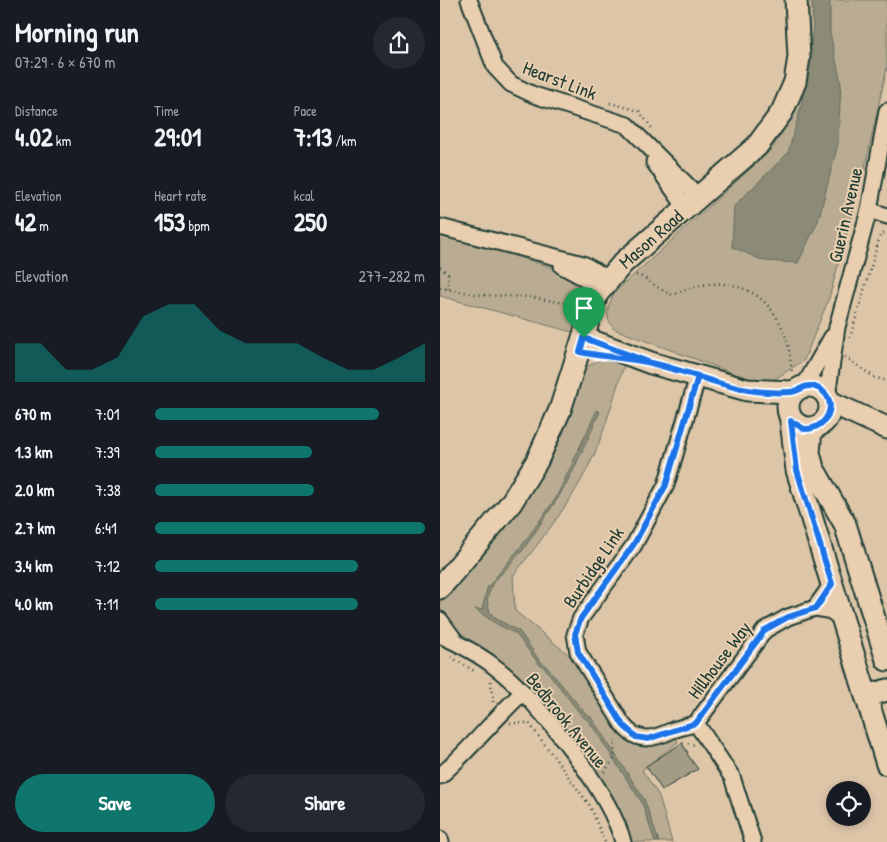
<!DOCTYPE html>
<meta charset="utf-8">
<style>
:root{--surface:#171b24;--page:#242831;--text:#f1f3f6;--muted:#9ea1a6;--accent:#0f766e}
body{margin:0;font-family:"Patrick Hand",sans-serif;background:var(--page);color:var(--text);height:100vh;display:flex;flex-direction:column;font-size:19px;white-space:nowrap}
*{box-sizing:border-box;margin:0}
p{font-size:16px;color:var(--muted)}
.icon{flex:none;width:28px;height:28px;fill:none;stroke:currentColor;stroke-width:2;stroke-linecap:round;stroke-linejoin:round}
.map{position:relative;flex:1;overflow:hidden}
.side{display:flex;flex-direction:column;background:var(--surface);width:440px}
.side>*{flex:none}
.controls{position:absolute;left:386px;top:781px;display:grid;gap:10px}
.controls a{display:grid;place-items:center;width:45px;height:45px;border-radius:50%;background:var(--surface);box-shadow:0 2px 8px #0003;font-size:25px}
.pin{position:absolute;display:grid;place-items:center;width:42px;height:42px;color:#fff;margin:-51px -21px;border-radius:50% 50% 50% 0;rotate:-45deg;box-shadow:0 0 5px #0007}
.pin .icon{rotate:45deg}
.round{display:grid;place-items:center;flex:none;width:52px;height:52px;border-radius:26px;background:var(--page)}
.headline{display:flex;align-items:center;justify-content:space-between;height:85px;padding:0 15px}
h1{font-size:28px;font-weight:700;line-height:38px}
.metrics{display:grid;grid-template-columns:repeat(3,1fr);gap:8px;height:85px;padding:5px 15px}
.metrics div{display:grid;align-content:center}
.metrics b{font-size:25px;font-weight:700}
.metrics small{font-size:14px;font-weight:400}
.metrics p{font-size:14px}
.chart{height:140px;padding:10px 15px}
.chart p{display:flex;justify-content:space-between}
.chart svg{width:100%;height:90px;margin-top:5px;fill:var(--accent);opacity:.7}
.cta{display:flex;gap:10px;margin-top:auto;padding:10px 15px}
.cta a{flex:1;height:58px;border-radius:30px;background:var(--accent);color:#fff;font-size:20px;font-weight:700;line-height:58px;text-align:center}
.cta a+a{background:var(--page);color:var(--text)}
ul{padding:0 15px;list-style:none;font-size:16px}
li{display:grid;grid-template-columns:80px 60px 1fr;align-items:center;height:38px}
li i{height:12px;border-radius:6px;background:var(--accent)}
main{display:flex;flex:1;min-height:0}
.map>svg:first-child{display:block}
.green{fill:#baac93;stroke:#6c7464}
.water{fill:#8c8b77;stroke:#606c5c}
.building{fill:#a39b84;stroke:#1f3d34}
.lines{fill:none;stroke-linecap:round;stroke-linejoin:round}
.street-casing{stroke:#1f3d34;stroke-width:19}
.secondary-casing{stroke:#1f3d34;stroke-width:25}
.path{stroke:#1f3d34;stroke-width:2.5;stroke-dasharray:1 4;stroke-linecap:butt}
.street{stroke:#e9ceb0;stroke-width:15}
.secondary{stroke:#e9ceb0;stroke-width:21}
.route-casing{stroke:#fff;stroke-width:10}
.route{stroke:#1a73e8;stroke-width:6}
.labels{text-anchor:middle;stroke-width:4;stroke-linejoin:round;paint-order:stroke}
.street-label{font-size:19px;fill:#1f3d34;stroke:#e9ceb0}
</style>
<main>
<section class="side">
<div class="headline"><div><h1>Morning run</h1><p>07:29 · 6 × 670 m</p></div><a class="round"><svg class="icon" aria-label="share" viewBox="0 0 24 24"><path d="M12 15V3M7 8l5-5 5 5M5 13v7h14v-7"/></svg></a></div>
<div class="metrics">
<div><p>Distance</p><b>4.02<small> km</small></b></div>
<div><p>Time</p><b>29:01</b></div>
<div><p>Pace</p><b>7:13<small> /km</small></b></div>
</div>
<div class="metrics">
<div><p>Elevation</p><b>42<small> m</small></b></div>
<div><p>Heart rate</p><b>153<small> bpm</small></b></div>
<div><p>kcal</p><b>250</b></div>
</div>
<div class="chart"><p><span>Elevation</span>277–282 m</p>
<svg viewBox="0 0 160 44" preserveAspectRatio="none"><path d="M0 44V25L10 25L20 38L30 38L40 32L50 12L60 6L70 6L80 19L90 25L100 25L110 25L120 32L130 38L140 38L150 32L160 25V44z"/></svg>
</div>
<ul>
<li><b>670 m</b>7:01<i style="width:83%"></i></li>
<li><b>1.3 km</b>7:39<i style="width:58%"></i></li>
<li><b>2.0 km</b>7:38<i style="width:59%"></i></li>
<li><b>2.7 km</b>6:41<i style="width:100%"></i></li>
<li><b>3.4 km</b>7:12<i style="width:75%"></i></li>
<li><b>4.0 km</b>7:11<i style="width:75%"></i></li>
</ul>
<div class="cta"><a>Save</a><a>Share</a></div>
</section>
<div class="map">
<svg width="447" height="842" viewBox="0 0 447 842">
<rect width="100%" height="100%" fill="#ddc5a8"/>
<filter id="ink" filterUnits="userSpaceOnUse"><feTurbulence type="fractalNoise" baseFrequency=".02" numOctaves="2"/><feDisplacementMap in="SourceGraphic" scale="10" xChannelSelector="R" yChannelSelector="G"/><feConvolveMatrix kernelMatrix="1 2 1 2 8 2 1 2 1" color-interpolation-filters="sRGB"/></filter>
<g filter="url(#ink)">
<g class="green">
<path d="M366 0H447V67L424 172 389 298 364 360 332 381 306 378 174 329C163 316 168 307 174 293L331 150 350 119Z"/>
<polygon points="0,234 125,271 138,280 146,294 136,333 0,296"/>
<path d="M160 360 185 363C174 394 167 425 154 455 134 500 103 537 73 576L75 611 135 660 201 745 220 744 235 736 238 742 202 770 219 796 232 842H191L174 798 93 692 78 675 10 625 0 611V598L146 367Z"/>
</g>
<g class="water">
<polygon points="372,0 390,0 390,33 401,83 398,144 378,221 358,263 324,261 292,247 294,206 348,153 361,107 373,29"/>
<polygon points="157,410 160,412 133,471 118,498 83,550 52,584 47,600 50,612 55,618 80,632 99,660 107,667 145,713 151,717 204,799 219,842 215,842 202,803 149,721 142,716 104,667 99,664 76,634 55,623 35,609 42,610 47,588 83,544 116,498"/>
</g>
<polygon class="building" points="242,743 248,753 247,754 258,769 222,790 206,766"/>
<g class="lines">
<g class="street-casing">
<g id="street">
<polyline points="29,0 55,67 71,84 94,95 187,125 259,197"/>
<polyline points="214,162 246,208"/>
<polyline points="429,210 447,216"/>
<polyline points="0,227 143,264 169,279"/>
<polyline points="122,266 146,279 157,294"/>
<polyline points="364,386 392,337"/>
<polyline points="387,397 397,327 429,210 447,111"/>
<polyline points="392,584 375,608 391,611 403,620"/>
<polyline points="0,620 16,642"/>
<path d="M0 635C20 644 42 656 59 670 98 701 171 794 183 842"/>
<path d="M256 723C249 726 241 727 233 730 214 739 198 744 183 725L138 652 135 634 141 618 194 545 226 485 258 376"/>
<path d="M0 776C30 750 53 720 82 693"/>
<polyline points="0,839 1,842"/>
<polyline points="313,842 292,777 256,723 325,630 348,617 375,608"/>
</g>
</g>
<g class="secondary-casing">
<g id="secondary">
<polyline points="144,338 211,363 307,390 353,392"/>
<circle cx="369" cy="407" r="21"/>
<polyline points="390,402 447,428"/>
<polyline points="351,421 357,470 447,764"/>
<polyline points="371,429 369,453 373,468 405,524 447,660"/>
<path id="s1" d="M0 588 71 503 97 461 120 410 157 294 183 263 317 146 342 112 355 82 359 57 356 0"/>
<polyline points="426,696 447,690"/>
</g>
</g>
<g class="path">
<polyline points="170,103 199,111 214,131"/>
<polyline points="0,267 8,274 8,289"/>
<path d="M196 275C210 279 219 291 233 295 276 273 323 282 343 330 349 343 350 357 352 372"/>
<polyline points="0,288 42,295 89,297 137,305"/>
<polyline points="410,338 440,236 447,232"/>
<polyline points="405,357 434,377 447,381"/>
<polyline points="11,657 36,672"/>
<polyline points="51,681 53,702"/>
<polyline points="70,723 89,723 150,806 165,842"/>
<polyline points="243,742 255,745"/>
<polyline points="164,772 174,759 175,740"/>
</g>
<use href="#street" class="street"/>
<use href="#secondary" class="secondary"/>
</g>
</g>
<g class="lines" filter="url(#ink)">
<g class="route-casing">
<path id="route" d="M144 338 211 363 258 376 226 485 194 544 141 618 135 634 138 652 183 725 196 737 208 739 256 723 325 630 348 617 376 608 392 584 357 470 351 421 364 429C390 430 401 396 375 387 365 383 359 392 350 392 337 393 321 392 308 390 276 385 244 370 212 363 188 358 164 357 140 352L144 338"/>
</g>
<use href="#route" class="route"/>
</g>
<g class="labels">
<g class="street-label">
<text transform="translate(120 80) rotate(21)" y="7">Hearst Link</text>
<text transform="translate(405 215) rotate(-77)" y="7">Guerin Avenue</text>
<text dy="7" stroke="none"><textPath href="#s1" startOffset="415">Mason Road</textPath></text>
<text transform="translate(153 567) rotate(-56)" y="7">Burbidge Link</text>
<text transform="translate(279 660) rotate(-53)" y="7">Hillhouse Way</text>
<text transform="translate(127 720) rotate(51)" y="7">Bedbrook Avenue</text>
</g>
</g>
</svg>
<div class="controls">
<a><svg class="icon" aria-label="locate" viewBox="0 0 24 24"><circle cx="12" cy="12" r="6"/><path d="M12 2v4M12 18v4M2 12h4M18 12h4"/></svg></a>
</div>
<div class="pin" style="left:144px;top:338px;background:#1e9e55"><svg class="icon" aria-label="arrive" viewBox="0 0 24 24"><path d="M6 21V4h12l-3 4 3 4H6"/></svg></div>
</div>
</main>
